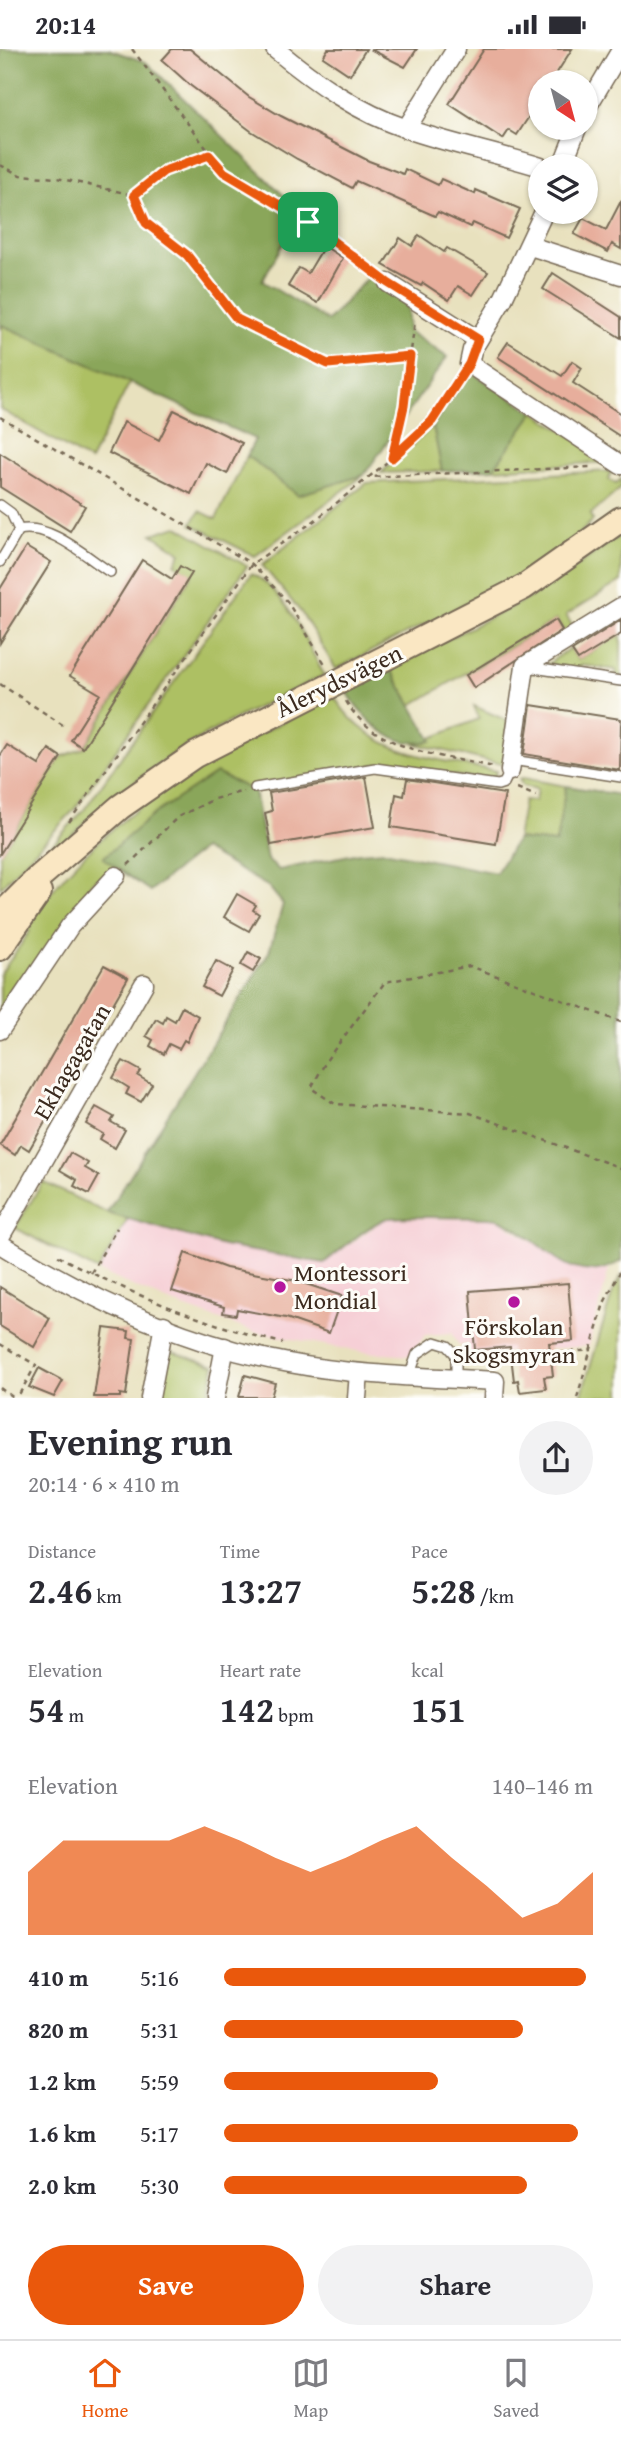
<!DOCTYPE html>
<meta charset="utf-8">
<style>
:root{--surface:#fff;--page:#f2f2f3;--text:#2b2b33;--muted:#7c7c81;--line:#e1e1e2;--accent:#ea580c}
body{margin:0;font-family:"Gentium Book Plus",serif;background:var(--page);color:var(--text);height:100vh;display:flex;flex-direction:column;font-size:26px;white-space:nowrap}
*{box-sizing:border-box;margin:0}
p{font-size:23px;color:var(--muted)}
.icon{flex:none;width:38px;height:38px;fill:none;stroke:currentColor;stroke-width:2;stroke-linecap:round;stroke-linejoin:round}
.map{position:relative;height:1349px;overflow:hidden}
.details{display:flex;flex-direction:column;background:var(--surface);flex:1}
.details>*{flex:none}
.needle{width:46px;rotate:144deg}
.tools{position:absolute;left:528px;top:21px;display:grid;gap:14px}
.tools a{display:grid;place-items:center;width:70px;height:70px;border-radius:50%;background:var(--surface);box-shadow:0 2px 5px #0004;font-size:35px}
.pin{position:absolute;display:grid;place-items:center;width:60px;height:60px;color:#fff;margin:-30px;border-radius:14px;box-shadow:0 4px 10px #0006}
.round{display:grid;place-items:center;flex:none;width:74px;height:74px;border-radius:37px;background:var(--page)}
.summary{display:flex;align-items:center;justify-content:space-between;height:119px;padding:0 28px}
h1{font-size:38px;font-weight:600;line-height:52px}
.stats{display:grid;grid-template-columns:repeat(3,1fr);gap:10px;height:119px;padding:7px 28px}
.stats div{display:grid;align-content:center}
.stats b{font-size:35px;font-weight:600}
.stats small{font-size:19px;font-weight:400}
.stats p{font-size:19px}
.chart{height:196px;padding:14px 28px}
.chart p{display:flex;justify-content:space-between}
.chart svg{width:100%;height:126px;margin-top:7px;fill:var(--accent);opacity:.7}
.action{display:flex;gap:14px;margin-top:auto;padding:14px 28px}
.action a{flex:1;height:80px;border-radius:42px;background:var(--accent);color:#fff;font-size:28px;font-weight:600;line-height:80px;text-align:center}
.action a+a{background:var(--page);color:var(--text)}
ul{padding:0 28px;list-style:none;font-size:23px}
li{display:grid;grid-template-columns:112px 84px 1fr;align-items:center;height:52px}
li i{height:18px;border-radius:9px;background:var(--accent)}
.status{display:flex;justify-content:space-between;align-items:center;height:49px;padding:0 35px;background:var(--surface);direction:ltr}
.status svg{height:19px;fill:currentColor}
.dock{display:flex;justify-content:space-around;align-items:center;height:98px;border-top:2px solid var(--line);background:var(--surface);font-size:19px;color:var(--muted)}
.dock a{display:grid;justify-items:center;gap:4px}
.dock .selected{color:var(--accent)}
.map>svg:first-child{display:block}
.built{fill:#f6cfd6}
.green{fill:#adc064;stroke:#747541;stroke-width:2}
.forest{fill:#8aa65a;stroke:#62683c;stroke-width:2}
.building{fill:#e7ae9c}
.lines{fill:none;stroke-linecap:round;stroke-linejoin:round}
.service-casing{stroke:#786a56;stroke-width:12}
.minor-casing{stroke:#786a56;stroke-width:21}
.secondary-casing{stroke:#786a56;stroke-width:28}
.path{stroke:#786a56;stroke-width:2.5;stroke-dasharray:5 5;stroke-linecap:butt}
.service{stroke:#fff;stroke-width:9}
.minor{stroke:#fff;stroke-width:18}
.secondary{stroke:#fae7c3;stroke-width:24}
.route-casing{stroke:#fff;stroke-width:14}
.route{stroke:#ea580c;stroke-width:9}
.poi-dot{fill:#b5179e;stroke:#fdfcf7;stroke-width:2.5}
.labels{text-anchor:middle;stroke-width:6;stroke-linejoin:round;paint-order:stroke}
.street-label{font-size:24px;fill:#3b2a1e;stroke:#fdfcf7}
.poi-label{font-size:24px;fill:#3b2a1e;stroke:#fdfcf7;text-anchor:start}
</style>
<div class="status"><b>20:14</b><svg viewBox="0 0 49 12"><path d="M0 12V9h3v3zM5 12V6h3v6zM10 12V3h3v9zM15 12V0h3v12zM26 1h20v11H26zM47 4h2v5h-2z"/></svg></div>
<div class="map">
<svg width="621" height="1349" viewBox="0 0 621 1349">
<rect width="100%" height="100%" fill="#fdfcf7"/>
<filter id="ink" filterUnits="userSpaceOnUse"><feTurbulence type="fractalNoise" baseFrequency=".0143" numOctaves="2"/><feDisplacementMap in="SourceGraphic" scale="14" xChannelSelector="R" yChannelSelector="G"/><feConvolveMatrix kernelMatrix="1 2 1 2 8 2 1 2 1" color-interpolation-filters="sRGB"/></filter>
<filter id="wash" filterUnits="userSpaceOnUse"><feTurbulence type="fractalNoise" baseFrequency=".00686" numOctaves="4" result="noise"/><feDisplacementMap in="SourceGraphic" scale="28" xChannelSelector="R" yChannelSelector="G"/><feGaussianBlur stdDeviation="1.57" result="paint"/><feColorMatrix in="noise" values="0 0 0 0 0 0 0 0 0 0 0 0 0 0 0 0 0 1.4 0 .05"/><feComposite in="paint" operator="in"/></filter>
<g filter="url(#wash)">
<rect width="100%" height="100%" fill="#e8e1be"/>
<polygon class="built" points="386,1169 498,1170 570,1218 592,1223 609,1220 589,1297 470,1306 468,1295 459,1296 452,1284 425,1286 411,1307 363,1303 255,1283 169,1253 98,1222 128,1170 223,1197 324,1214"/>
<g class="green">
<polygon points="2,276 130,333 90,412 0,360"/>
<polygon points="534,363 612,413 493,420"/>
<polygon points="433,377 442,422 381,424"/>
<polygon points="247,407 298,446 364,426 255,507 191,475 200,462 216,470"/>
<polygon points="611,422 609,431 616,435 621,430 621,439 590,466 593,471 570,495 514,530 336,620 301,563 262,516 367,434"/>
<polygon points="177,477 247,517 73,762 0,839 0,805 61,708 84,699 192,525 175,515 181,504 152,485"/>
<polygon points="621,486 621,532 566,566 573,578 564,583 556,571 412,656 390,619 535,546"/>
<path d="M251 525C284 538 308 596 324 626 270 653 212 678 163 712 104 753 53 804 0 852L83 762Z"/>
<polygon points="621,585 621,629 616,628 616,621 581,616 580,623 548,615 570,599 578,611"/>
<path d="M334 647C369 707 434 709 496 722L494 732 378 715 254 742 104 809 118 819 91 834 84 851 0 968V926L30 882 26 879C95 766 219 704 334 647Z"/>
<polygon points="474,657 508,672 505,716 416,695 479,670"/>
<polygon points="523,729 566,737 556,794 517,790 524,751 535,752 537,740 523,737 519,730"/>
<polygon points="43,1133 107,1164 128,1170 98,1222 15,1179"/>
<polygon points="621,1228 621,1348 581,1348 614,1239"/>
<polygon points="166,1301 215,1317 208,1348 157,1349"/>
</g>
<g class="forest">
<polygon points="0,0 108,0 146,13 301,163 262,232 328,272 367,229 408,255 408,282 447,308 364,426 298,446 247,407 255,390 2,276 0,278"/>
<polygon points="472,324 534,363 493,420 442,422 433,377 468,325"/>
<path d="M390 619 432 692C393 701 364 672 346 641Z"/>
<path d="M216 724 254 742 267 811 279 821 359 804 384 802 496 824 517 790 556 794 566 737 621 746V1212C568 1245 542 1186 498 1170 491 1168 391 1167 385 1170 367 1177 341 1201 324 1214L223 1197 107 1164 269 903 283 855 269 838 203 800 150 842 103 809 154 765Z"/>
</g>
<g id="blocks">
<g class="building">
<polygon points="172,0 190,0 249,48 281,67 369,112 403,125 405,120 438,136 441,130 475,145 476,141 520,160 506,189 473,174 470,178 438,163 435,167 356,132 352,139 297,110 251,82 191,37 162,11"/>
<polygon points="328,0 366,0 350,26 323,8"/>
<polygon points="370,0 417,0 405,18"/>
<polygon points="484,0 572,0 551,33 541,33 541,49 517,86 509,81 503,90 449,55"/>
<polygon points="621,152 621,200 612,195 608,203 574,185 583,169 606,181"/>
<polygon points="419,186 444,203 447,199 488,223 473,246 458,237 449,251 423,234 421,237 383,216 400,189 412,197"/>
<polygon points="324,197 343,209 318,254 288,237 299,219 308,224"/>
<polygon points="553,224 621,268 621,289 543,240"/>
<polygon points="508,293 562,327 572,312 582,319 573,334 621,365 621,388 498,308"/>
<polygon points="174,361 242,394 227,425 206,414 191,445 109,404 124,373 159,391"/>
<polygon points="0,404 85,457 70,482 0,438"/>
<polygon points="26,498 51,513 0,594 0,540"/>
<polygon points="142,511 172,530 180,517 192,524 83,699 71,691 100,645 70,627"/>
<polygon points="556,571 562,581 474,639 466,626"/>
<polygon points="621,571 621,585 578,611 572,602"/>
<polygon points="531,656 621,670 620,721 524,705"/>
<polygon points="7,696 39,716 49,700 61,708 0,805 0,707"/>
<polygon points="366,728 375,778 271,796 265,764 272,762 269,744"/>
<polygon points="407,730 505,745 496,795 391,778 396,745 404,747"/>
<polygon points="237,845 256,856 253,861 259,865 249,882 224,868"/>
<polygon points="248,903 261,910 253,923 241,916"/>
<polygon points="216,912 233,921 219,947 202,938"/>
<polygon points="104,916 128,929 29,1101 21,1096 15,1106 0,1096"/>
<polygon points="182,958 198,967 187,993 184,991 179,1000 169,995 164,1005 150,997 153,991 146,987 156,970 163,974 166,967 175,972"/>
<polygon points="123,1012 141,1022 138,1027 152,1035 141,1053 126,1045 129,1039 113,1029"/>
<polygon points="96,1058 114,1068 111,1073 125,1081 115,1099 100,1090 103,1085 86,1075"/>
<polygon points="70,1104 88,1114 85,1119 99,1127 89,1145 74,1137 77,1131 60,1121"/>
<polygon points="185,1204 226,1219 297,1232 342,1247 329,1284 286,1269 237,1260 236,1266 223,1264 224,1258 172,1242"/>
<polygon points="568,1234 573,1292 549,1294 553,1327 544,1328 546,1340 520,1343 518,1331 514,1332 510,1298 475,1301 470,1242"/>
<polygon points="0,1238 50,1269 34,1298 0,1277"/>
<polygon points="104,1279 129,1282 128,1289 134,1290 126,1346 120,1345 120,1348 94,1348"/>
<polygon points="39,1319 63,1332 54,1348 29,1338"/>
<polygon points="245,1326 275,1334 271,1348 239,1348"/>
</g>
</g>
</g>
<g filter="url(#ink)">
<use href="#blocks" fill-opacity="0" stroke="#786a56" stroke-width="2"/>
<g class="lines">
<g class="service-casing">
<g id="service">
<polyline points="0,456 11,464 19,481"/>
<path d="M0 513 19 481C50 474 85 507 110 523"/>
<polyline points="527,618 621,632"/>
<polyline points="512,711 621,728"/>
<polyline points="255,739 375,719 498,736 504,734 510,722"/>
<polyline points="409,1328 417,1305 435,1293 448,1297 456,1306 456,1330"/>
</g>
</g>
<g class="minor-casing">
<g id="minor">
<path d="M275 0C315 33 357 63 407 80 450 95 496 104 541 118"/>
<polyline points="586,60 621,1"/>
<polyline points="406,80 456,0"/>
<polyline points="562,117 577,79"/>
<polyline points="544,163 503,250 472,301 469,315 621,416"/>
<polyline points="530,197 621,226"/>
<polyline points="388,234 478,291"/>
<polyline points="510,722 525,617 621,558"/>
<polyline points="0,981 70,877 116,827"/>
<polyline points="0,1188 144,935"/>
<path d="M0 1195C87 1249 187 1296 289 1314 357 1327 426 1328 495 1332L494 1349"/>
<polyline points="150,1349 164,1276"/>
<polyline points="215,1349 225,1298"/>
<polyline points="357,1349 359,1324"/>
</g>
</g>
<g class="secondary-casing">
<g id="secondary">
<polyline points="0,867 37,830 120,758 195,706 524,538 621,470"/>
<polyline points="0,899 39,843"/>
</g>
</g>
<g class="path">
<polyline points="132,0 224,123 308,173 376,224"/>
<polyline points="0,116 20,126 57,129 134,146 146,174 187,206 237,270 328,315 410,307"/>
<polyline points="134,146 164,122 209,106"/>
<polyline points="459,330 421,385 369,428 591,418"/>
<polyline points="0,368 252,515 287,552 325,615"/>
<polyline points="392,409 404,357 415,271"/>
<polyline points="0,635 66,678"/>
<path d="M346 652C374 702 443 707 494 718"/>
<polyline points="517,739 536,747"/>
<polyline points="69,773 252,515 314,472 369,428"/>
<polyline points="128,816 178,768 214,750 244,742"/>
<polyline points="621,973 470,917 385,933 328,1009 311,1039 335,1055 470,1064 621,1119"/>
<path d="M58 1207C129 1244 205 1276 283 1294"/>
<polyline points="91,1224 117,1179"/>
<polyline points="0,1295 36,1316 17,1349"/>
<polyline points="470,1312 592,1301"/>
<polyline points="0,1339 14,1349"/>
<polyline points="577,1349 604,1254 621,1221"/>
</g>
<use href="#service" class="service"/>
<use href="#minor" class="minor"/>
<use href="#secondary" class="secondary"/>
</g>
</g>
<g class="lines" filter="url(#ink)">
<g class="route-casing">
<polygon id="route" points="209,106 224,123 308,173 388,234 478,290 469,315 432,372 392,409 404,357 410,307 328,315 237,270 187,206 146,174 134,146 164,122"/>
</g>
<use href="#route" class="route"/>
</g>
<g class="poi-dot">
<circle cx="280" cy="1238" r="7"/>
<circle cx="514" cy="1253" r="7"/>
</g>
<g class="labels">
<g class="street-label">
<text transform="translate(339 632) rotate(-26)" y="8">Ålerydsvägen</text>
<text transform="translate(72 1013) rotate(-60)" y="8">Ekhagagatan</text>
</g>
<g class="poi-label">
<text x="294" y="1232">Montessori<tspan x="294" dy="28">Mondial</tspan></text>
<text x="514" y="1286" text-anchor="middle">Förskolan<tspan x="514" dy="28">Skogsmyran</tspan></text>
</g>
</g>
</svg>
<div class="tools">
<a><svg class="needle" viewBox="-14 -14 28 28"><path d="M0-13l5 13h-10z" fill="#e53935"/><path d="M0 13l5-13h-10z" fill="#7c7c81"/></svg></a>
<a><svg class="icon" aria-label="layers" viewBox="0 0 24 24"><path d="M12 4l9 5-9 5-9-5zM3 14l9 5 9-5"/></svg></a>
</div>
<div class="pin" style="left:308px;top:173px;background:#1e9e55"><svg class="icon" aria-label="arrive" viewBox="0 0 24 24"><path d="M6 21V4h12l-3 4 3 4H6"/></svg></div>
</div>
<section class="details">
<div class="summary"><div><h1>Evening run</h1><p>20:14 · 6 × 410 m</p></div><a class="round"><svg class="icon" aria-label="share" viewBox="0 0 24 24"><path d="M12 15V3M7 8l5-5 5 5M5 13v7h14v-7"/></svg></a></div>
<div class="stats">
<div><p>Distance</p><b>2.46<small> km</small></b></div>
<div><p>Time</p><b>13:27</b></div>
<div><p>Pace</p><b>5:28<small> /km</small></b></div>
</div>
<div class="stats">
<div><p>Elevation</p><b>54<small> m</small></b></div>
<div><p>Heart rate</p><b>142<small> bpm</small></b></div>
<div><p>kcal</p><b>151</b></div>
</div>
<div class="chart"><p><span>Elevation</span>140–146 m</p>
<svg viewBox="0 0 160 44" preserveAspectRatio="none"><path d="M0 44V22L10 11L20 11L30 11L40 11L50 6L60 11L70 17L80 22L90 17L100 11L110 6L120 17L130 27L140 38L150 33L160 22V44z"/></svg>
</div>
<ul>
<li><b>410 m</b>5:16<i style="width:98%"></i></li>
<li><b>820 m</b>5:31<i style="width:81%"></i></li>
<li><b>1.2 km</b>5:59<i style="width:58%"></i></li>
<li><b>1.6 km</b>5:17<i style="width:96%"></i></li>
<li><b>2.0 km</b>5:30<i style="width:82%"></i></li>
</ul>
<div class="action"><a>Save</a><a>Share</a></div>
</section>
<nav class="dock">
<a class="selected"><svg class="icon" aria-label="home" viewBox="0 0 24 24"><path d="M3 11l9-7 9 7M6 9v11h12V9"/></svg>Home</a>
<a><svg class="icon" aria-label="map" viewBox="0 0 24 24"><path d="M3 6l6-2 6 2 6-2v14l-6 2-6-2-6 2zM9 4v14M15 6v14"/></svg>Map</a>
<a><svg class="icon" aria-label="saved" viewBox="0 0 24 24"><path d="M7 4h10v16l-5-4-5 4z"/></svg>Saved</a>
</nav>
